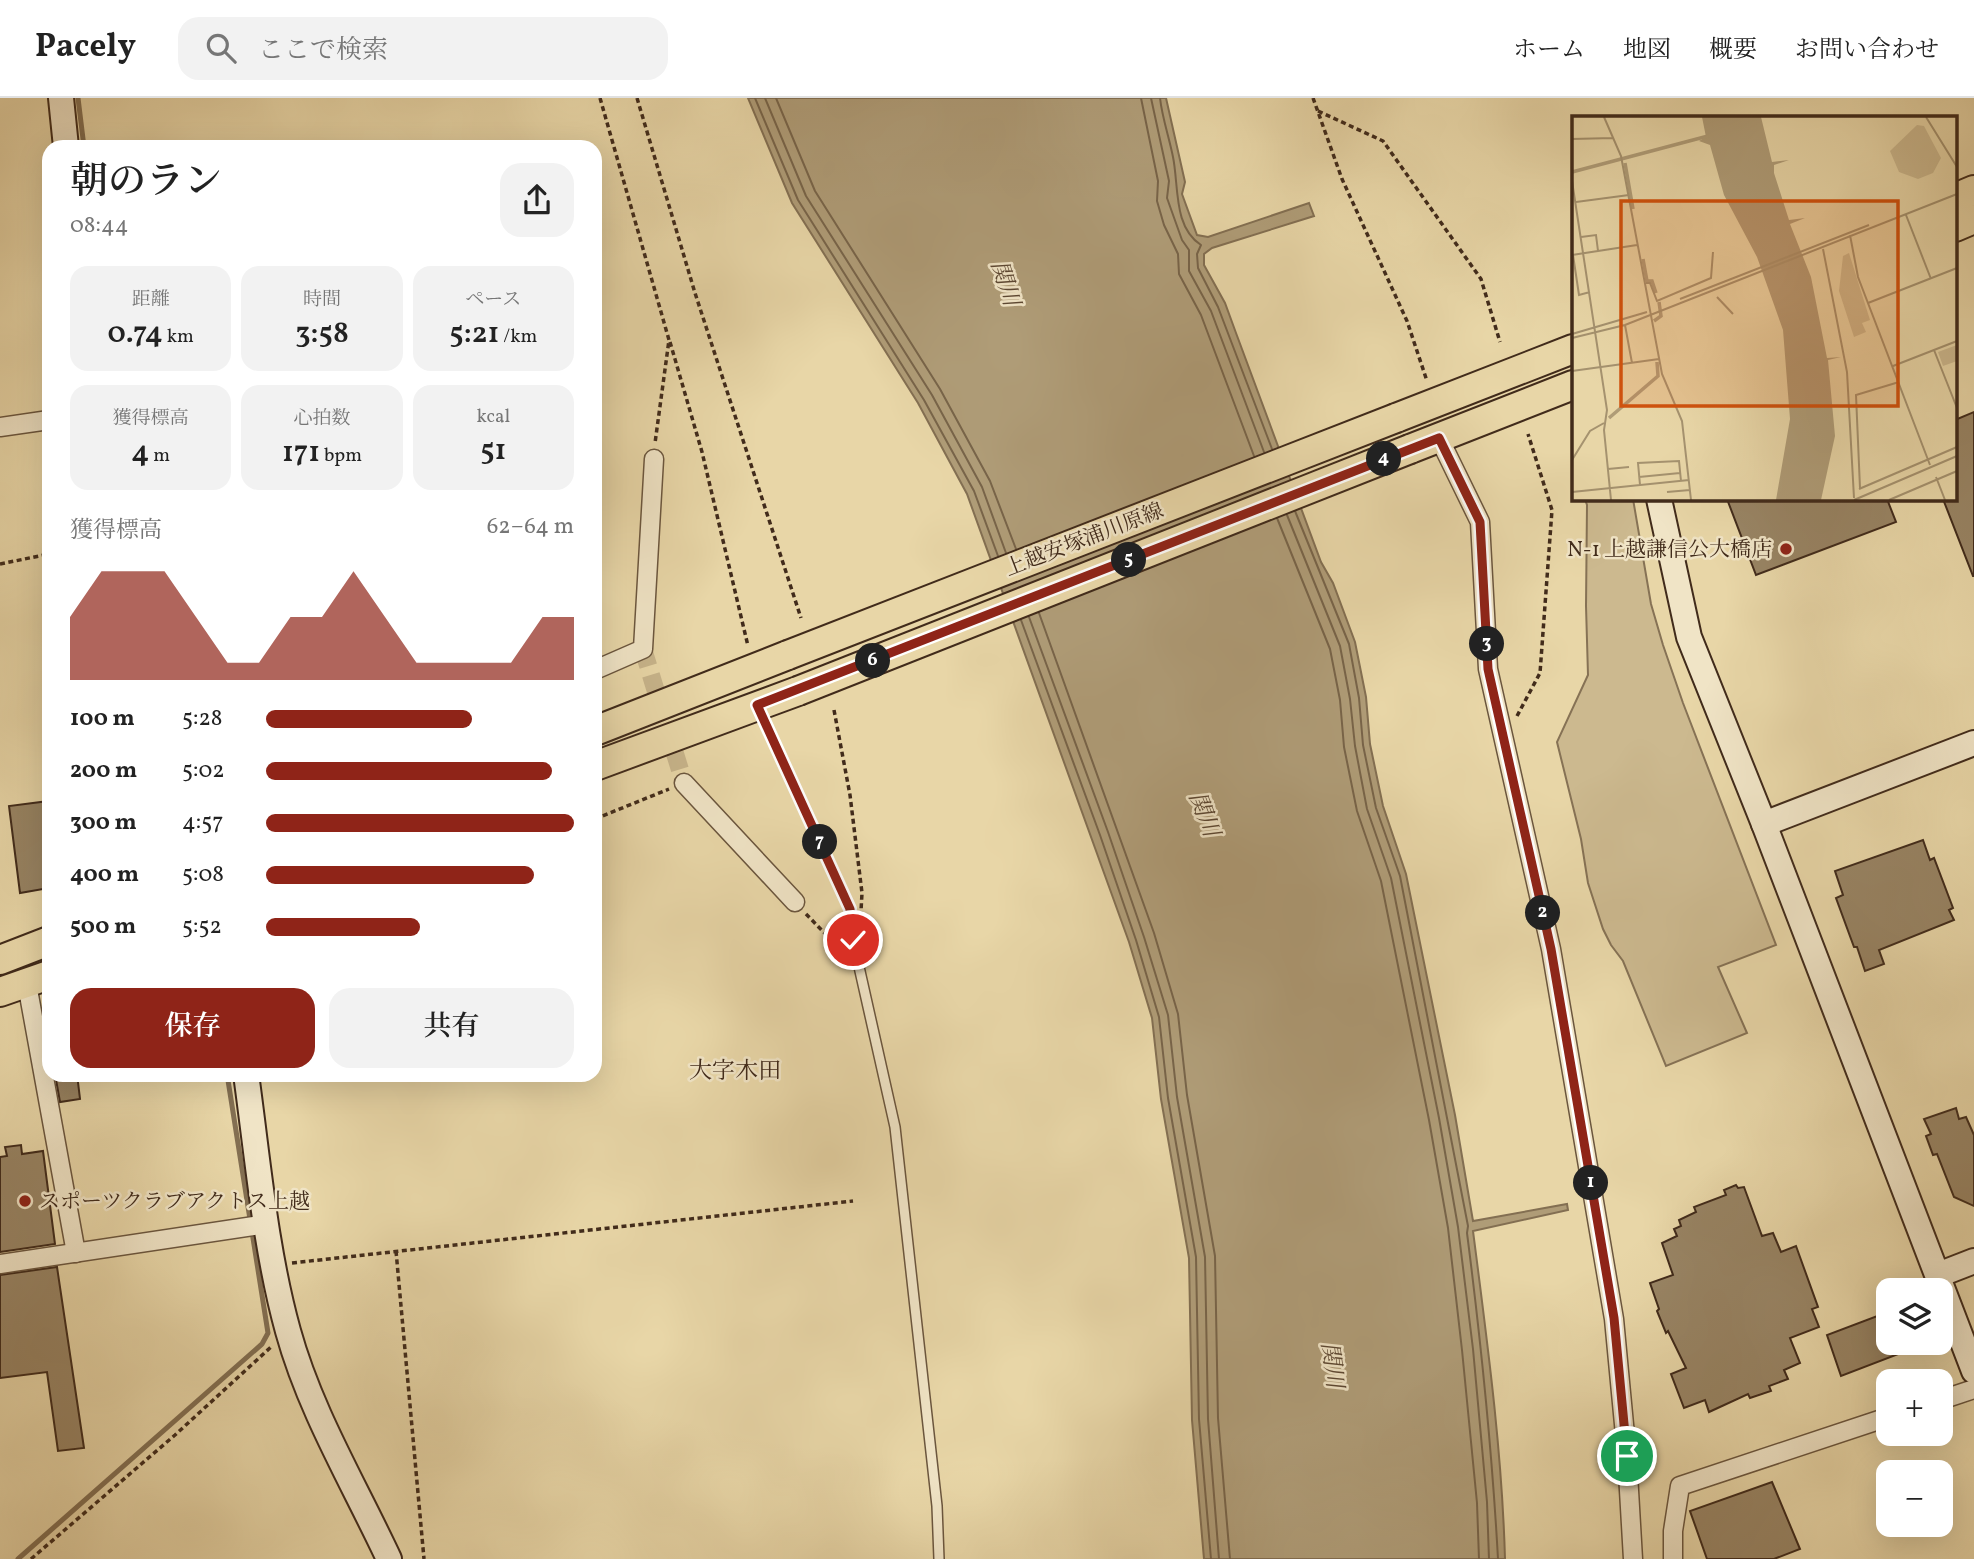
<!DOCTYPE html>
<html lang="ja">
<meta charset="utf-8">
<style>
:root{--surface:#fff;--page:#f2f2f2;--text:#222;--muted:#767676;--line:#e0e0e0;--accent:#8f2418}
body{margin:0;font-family:Vollkorn,"Noto Serif JP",serif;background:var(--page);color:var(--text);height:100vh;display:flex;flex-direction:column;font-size:26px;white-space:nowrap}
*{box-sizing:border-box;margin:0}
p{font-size:23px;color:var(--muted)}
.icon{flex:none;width:38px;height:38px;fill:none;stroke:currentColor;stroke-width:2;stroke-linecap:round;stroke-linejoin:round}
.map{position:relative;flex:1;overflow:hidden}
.panel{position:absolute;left:42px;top:42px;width:560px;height:942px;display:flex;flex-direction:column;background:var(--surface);border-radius:21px;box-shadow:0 7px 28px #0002}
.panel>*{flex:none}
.controls{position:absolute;left:1876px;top:1180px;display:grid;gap:14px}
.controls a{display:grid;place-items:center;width:77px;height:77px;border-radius:14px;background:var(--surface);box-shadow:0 7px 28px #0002;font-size:35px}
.pin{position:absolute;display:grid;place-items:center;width:60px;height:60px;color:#fff;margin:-30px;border:4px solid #fff;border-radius:50%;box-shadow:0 2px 7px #0007}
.km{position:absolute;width:35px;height:35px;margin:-18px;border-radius:50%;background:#222;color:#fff;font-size:19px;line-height:35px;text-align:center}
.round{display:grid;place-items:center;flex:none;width:74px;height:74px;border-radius:21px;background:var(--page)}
.overview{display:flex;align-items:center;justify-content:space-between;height:119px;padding:0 28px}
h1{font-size:38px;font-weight:600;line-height:52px}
.stats{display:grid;grid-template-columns:repeat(3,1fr);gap:10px;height:119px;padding:7px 28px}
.stats div{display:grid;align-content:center;border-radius:18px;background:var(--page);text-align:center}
.stats b{font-size:30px;font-weight:600}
.stats small{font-size:19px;font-weight:400}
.stats p{font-size:19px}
.chart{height:196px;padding:14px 28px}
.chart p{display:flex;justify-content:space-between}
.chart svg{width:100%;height:126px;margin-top:7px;fill:var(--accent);opacity:.7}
.button{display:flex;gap:14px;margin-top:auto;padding:14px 28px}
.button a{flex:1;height:80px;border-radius:21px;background:var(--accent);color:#fff;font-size:28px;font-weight:600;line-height:80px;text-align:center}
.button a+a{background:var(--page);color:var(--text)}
ul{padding:0 28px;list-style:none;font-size:23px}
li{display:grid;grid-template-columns:112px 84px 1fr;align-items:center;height:52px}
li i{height:18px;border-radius:9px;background:var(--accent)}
header{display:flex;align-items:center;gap:42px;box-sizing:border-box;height:98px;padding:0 35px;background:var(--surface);border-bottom:2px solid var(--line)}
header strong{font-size:33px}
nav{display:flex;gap:38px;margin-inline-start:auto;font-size:24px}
.search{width:490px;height:63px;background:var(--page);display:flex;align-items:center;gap:18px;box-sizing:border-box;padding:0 24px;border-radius:21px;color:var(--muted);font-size:26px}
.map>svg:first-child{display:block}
.green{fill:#ccb98f;stroke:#867255;stroke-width:2}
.water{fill:#af9c77;stroke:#836f52;stroke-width:2}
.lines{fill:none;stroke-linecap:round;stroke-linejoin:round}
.shore{stroke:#786449;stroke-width:2}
.stream{stroke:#836f52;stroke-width:5}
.building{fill:#988464;stroke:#412b1b;stroke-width:2}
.street-tunnel{stroke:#c7b48b;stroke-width:18;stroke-dasharray:18 9;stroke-linecap:butt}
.lane-casing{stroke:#6b563e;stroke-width:12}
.street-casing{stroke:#6b563e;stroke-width:21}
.secondary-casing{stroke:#412b1b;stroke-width:28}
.primary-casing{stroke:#412b1b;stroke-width:32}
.path{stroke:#412b1b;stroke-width:3.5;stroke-dasharray:5 3.5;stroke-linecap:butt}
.lane{stroke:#f0e4c6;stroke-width:9}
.street{stroke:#f0e4c6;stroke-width:18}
.secondary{stroke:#f0e4c6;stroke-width:24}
.primary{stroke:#e8d6a7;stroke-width:28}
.primary-bridge-casing{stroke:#412b1b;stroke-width:32;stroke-linecap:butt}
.primary-bridge{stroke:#e8d6a7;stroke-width:28}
.route-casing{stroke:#fff;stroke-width:14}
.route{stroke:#8f2418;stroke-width:9}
.poi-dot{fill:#8f2418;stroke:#f0e4c6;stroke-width:2.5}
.labels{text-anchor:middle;stroke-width:5;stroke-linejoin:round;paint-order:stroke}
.street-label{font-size:21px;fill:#412b1b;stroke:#f0e4c6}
.poi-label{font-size:21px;fill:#412b1b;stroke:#f0e4c6;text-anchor:end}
.water-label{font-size:23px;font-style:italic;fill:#5c4732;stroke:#f0e4c6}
.neighbourhood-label{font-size:23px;fill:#412b1b;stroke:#f0e4c6}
.inset-river{fill:none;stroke:#af9c77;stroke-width:3.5}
.inset-road{fill:none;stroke:#a5926f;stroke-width:2}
.view{fill:#cf520e;fill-opacity:0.15;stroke:#cf520e;stroke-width:3.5}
.inset-edge{fill:none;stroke:#412b1b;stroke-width:3.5}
</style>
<header>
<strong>Pacely</strong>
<div class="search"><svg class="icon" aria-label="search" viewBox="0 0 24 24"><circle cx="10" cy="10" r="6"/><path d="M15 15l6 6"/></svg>ここで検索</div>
<nav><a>ホーム</a><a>地図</a><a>概要</a><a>お問い合わせ</a></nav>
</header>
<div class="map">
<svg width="1974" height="1461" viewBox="0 0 1974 1461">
<rect width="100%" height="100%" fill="#e8d6a7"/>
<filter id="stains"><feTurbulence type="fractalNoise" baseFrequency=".00286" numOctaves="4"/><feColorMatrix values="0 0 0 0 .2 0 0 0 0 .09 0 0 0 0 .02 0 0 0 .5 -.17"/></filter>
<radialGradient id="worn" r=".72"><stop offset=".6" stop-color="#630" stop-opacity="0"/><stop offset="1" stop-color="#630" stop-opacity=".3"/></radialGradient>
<polygon class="green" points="1585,401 1633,401 1651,506 1663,547 1683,605 1776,847 1718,869 1747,935 1666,968 1623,863 1611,847 1603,831 1588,785 1581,741 1557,644 1588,577 1586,508 1587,407"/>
<path class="water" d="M748 0H1166L1185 84 1182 96 1197 137 1208 139 1309 105 1314 118 1212 150 1204 156V167L1225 205 1236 235 1321 464 1333 485 1355 544 1366 599 1370 646 1383 708 1406 776 1455 1017 1473 1123 1567 1106 1568 1112 1473 1133C1487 1242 1502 1351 1505 1461H1204L1192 1322 1189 1160 1161 1001 1152 920 1129 844 967 396 918 305 792 105Z"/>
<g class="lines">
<g class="shore">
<polyline points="755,0 798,102 924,302 974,393 998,458"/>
<polyline points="765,0 806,98 932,297 982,389 1006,455"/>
<polyline points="776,0 815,93 940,291 990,383 1016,451"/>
<polyline points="1141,0 1158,83 1157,103 1164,127 1178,156 1179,176 1201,217 1254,358"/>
<polyline points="1151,0 1169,83 1167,100 1182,142 1189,152 1189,173 1211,213 1264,354"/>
<path d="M1160 0C1162 19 1169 39 1173 59 1179 88 1173 129 1201 147L1197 156 1198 170 1218 209 1272 351"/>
<path d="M1295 413 1349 546 1359 600 1363 647 1376 710 1400 778 1468 1128 1467 1135C1481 1244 1492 1352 1498 1461"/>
<polyline points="1287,417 1340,548 1350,601 1355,648 1367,711 1391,780 1439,1020 1458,1129 1473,1251 1487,1404 1489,1461"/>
<polyline points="1277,420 1330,551 1340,602 1344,649 1357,713 1381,783 1429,1022 1448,1130 1462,1252 1477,1405 1479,1461"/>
<polyline points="1039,515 1154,835 1178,916 1187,997 1215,1158 1218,1320 1230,1461"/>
<polyline points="1029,519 1108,734 1144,839 1168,917 1177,999 1205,1159 1208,1321 1219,1461"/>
<polyline points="1021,522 1100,737 1136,842 1159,919 1168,1000 1196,1159 1199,1321 1211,1461"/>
</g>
<g class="stream">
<polyline points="78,0 84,49"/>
<polyline points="18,1461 262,1246 268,1235 227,976"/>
</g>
</g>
<g class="building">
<polygon points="1974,314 1974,478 1973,478 1943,401 1955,401 1955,322"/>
<polygon points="1727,401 1887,401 1896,424 1756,477"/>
<polygon points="49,703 49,790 20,795 9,708"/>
<polygon points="1923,742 1930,762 1934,760 1953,810 1949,812 1954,822 1879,852 1884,866 1865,873 1857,849 1854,849 1836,800 1843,797 1835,773"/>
<polygon points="55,976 77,976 80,1001 60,1004"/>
<polygon points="1956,1010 1959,1021 1966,1019 1974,1037 1974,1108 1954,1099 1937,1056 1933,1057 1926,1038 1931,1036 1924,1021"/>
<polygon points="21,1047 22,1056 43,1053 55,1146 0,1154 0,1059 7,1058 5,1049"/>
<polygon points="1736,1087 1738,1090 1744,1089 1762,1138 1773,1135 1781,1154 1796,1148 1818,1209 1812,1211 1819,1229 1790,1240 1800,1265 1784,1272 1788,1281 1769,1288 1771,1293 1750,1300 1748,1296 1709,1314 1705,1302 1684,1310 1671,1276 1686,1270 1668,1233 1666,1235 1657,1213 1659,1211 1650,1185 1673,1177 1662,1145 1677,1138 1674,1131 1681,1128 1679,1122 1696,1114 1694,1109 1726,1097 1724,1092"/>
<polygon points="57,1169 84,1350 58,1353 47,1274 0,1280 0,1177"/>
<polygon points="1880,1217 1884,1225 1888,1223 1888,1244 1896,1244 1901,1255 1841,1278 1827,1237"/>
<polygon points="1772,1384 1800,1451 1774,1461 1707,1461 1690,1413"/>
</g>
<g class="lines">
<polyline class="street-tunnel" points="643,551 684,685"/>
<g class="lane-casing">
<polyline id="lane" points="853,842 895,1029 937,1408 939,1461"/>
</g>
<g class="street-casing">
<g id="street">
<polyline points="0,329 49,322"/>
<polyline points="1439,340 1480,424 1488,571 1551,851 1614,1221 1627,1358 1633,1461"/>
<polyline points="595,572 643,551 654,361"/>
<polyline points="684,685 795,804"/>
<polyline points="27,886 76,1155"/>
<polyline points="0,1166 267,1126"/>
<polyline points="1941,1302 1974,1291"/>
<polyline points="1673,1461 1673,1433 1680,1388 1888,1319"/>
</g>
</g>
<g class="secondary-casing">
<g id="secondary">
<polyline points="61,0 66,49"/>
<polyline points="1659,401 1689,539 1764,726 1974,1273"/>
<polyline points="1764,726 1974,645"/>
<path d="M246 976C258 1062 265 1150 288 1233 310 1313 354 1386 389 1461"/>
<polyline points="1938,1177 1974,1163"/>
</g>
</g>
<g class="primary-casing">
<g id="primary">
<polyline points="1955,100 1974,92"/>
<polyline points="1955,129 1974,121"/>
<polyline points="1396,320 1573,251"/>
<polyline points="1410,351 1573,287"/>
<polyline points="595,633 788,557"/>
<polyline points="595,668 798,593"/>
<polyline points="0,862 49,843"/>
<polyline points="0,894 49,877"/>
</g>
</g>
<g class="path">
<polyline points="600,0 669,242 655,345"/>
<polyline points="637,0 695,195 801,520"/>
<polyline points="1313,0 1342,81 1407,223 1427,283"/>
<polyline points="1318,13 1383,43 1481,181 1500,244"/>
<polyline points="670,244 702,354 748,548"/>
<polyline points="0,466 49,456"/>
<polyline points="834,612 850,697 862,795 860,831"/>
<polyline points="1517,618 1540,575 1552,412 1528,336"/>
<polyline points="766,628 851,811 852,829"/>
<polyline points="595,721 669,691"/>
<polyline points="806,816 842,853"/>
<polyline points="396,1153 424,1461"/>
<polyline points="292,1165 853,1103"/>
<polyline points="31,1461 175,1337 271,1249"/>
</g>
<use href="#lane" class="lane"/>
<use href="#street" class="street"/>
<use href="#secondary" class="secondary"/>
<use href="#primary" class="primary"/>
<g class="primary-bridge-casing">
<g id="primary-bridge">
<polyline points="788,557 1396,320"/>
<polyline points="798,593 1410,351"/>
</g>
</g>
<use href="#primary-bridge" class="primary-bridge"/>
</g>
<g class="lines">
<g class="route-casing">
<polyline id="route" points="853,842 850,811 757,607 1439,340 1480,424 1488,571 1551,851 1614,1220 1627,1358"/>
</g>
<use href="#route" class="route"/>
</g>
<g class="poi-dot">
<circle cx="1786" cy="451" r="7"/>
<circle cx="25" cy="1103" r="7"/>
</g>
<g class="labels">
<g class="street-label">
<text transform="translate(1084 441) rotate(-21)" y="7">上越安塚浦川原線</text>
</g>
<g class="poi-label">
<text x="1772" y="458">N-1 上越謙信公大橋店</text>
<text x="39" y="1110" text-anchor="start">スポーツクラブアクトス上越</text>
</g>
<g class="water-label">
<text transform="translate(1006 185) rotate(72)" y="8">関川</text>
<text transform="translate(1205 716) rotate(69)" y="8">関川</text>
<text transform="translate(1333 1267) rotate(82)" y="8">関川</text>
</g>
<g class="neighbourhood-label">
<text x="735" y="980">大字木田</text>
</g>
</g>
<g transform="translate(1572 18)">
<rect width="385" height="385" fill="#e8d6a7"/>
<path d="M345 9 352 10 369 42 361 57 346 63 327 56 318 35ZM277 137 298 204 290 207 294 216 282 221 267 175 271 140ZM385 229V245L371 250 366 236Z" fill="#ccb98f"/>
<path d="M130 1H189L200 46 217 44 202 49V57L217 104 233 102 218 108 239 161 255 242 269 241 256 244 263 320 249 384H204L218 303 211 214 185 141 152 79 138 29 127 25 134 21Z" fill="#af9c77"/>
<path class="inset-river" d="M53 47 61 93M0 56 136 20M71 143 75 165H80L84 177M82 205 89 200 87 186M37 302 86 260 85 246"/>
<path class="inset-road" d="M32 1 49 40 90 258 110 305 119 384M354 1 385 51M0 23 41 22M0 65 35 294 32 314 39 384M4 86 57 79M334 99 359 163M278 119 286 161 358 349M9 121 24 119 26 135M251 133 275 256 282 382M0 139 65 129M1 139 7 179 18 176M74 167H78L85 185 139 162 141 136M145 181 161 198M108 183 297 109M296 187 385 152M53 209 60 247M0 218 75 196M0 222 53 209 385 78M362 234 385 292M321 250 385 225M0 255 87 243M0 344 18 315 32 307M36 353 57 351M67 361 108 357M364 361 373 384M68 369 66 347 107 345 109 365M288 372 284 279 327 266M287 373 385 331M0 376 117 364M95 376 118 374M282 384 385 340M317 384 385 355"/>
<path class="view" d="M49 85H326V290H49Z"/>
<rect width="385" height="385" class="inset-edge"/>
</g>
<rect width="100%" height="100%" filter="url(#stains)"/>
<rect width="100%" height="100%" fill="url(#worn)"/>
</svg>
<div class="controls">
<a><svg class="icon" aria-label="layers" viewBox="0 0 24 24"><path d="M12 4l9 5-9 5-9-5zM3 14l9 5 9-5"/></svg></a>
<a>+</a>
<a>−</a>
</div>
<div class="pin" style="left:1627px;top:1358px;background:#1e9e55"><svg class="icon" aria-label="arrive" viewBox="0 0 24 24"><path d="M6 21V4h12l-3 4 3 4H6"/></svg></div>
<div class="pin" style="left:853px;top:842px;background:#d93025"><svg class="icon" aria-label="check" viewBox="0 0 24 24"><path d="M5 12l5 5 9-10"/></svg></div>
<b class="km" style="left:1591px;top:1085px">1</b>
<b class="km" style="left:1543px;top:815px">2</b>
<b class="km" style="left:1487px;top:546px">3</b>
<b class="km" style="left:1384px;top:361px">4</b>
<b class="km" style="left:1129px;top:462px">5</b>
<b class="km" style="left:873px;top:563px">6</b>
<b class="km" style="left:820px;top:744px">7</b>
<section class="panel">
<div class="overview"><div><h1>朝のラン</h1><p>08:44</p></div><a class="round"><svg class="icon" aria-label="share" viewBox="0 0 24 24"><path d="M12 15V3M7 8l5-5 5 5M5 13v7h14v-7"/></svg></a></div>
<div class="stats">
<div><p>距離</p><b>0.74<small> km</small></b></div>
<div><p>時間</p><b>3:58</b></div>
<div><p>ペース</p><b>5:21<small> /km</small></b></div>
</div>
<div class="stats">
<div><p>獲得標高</p><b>4<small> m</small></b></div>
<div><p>心拍数</p><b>171<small> bpm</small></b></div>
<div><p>kcal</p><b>51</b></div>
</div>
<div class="chart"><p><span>獲得標高</span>62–64 m</p>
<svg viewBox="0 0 160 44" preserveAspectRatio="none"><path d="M0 44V22L10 6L20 6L30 6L40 22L50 38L60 38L70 22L80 22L90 6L100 22L110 38L120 38L130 38L140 38L150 22L160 22V44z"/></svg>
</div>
<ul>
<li><b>100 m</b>5:28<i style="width:67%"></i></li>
<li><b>200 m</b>5:02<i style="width:93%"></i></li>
<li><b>300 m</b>4:57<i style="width:100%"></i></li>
<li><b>400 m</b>5:08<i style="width:87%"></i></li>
<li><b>500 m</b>5:52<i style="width:50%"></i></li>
</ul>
<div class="button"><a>保存</a><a>共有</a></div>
</section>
</div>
